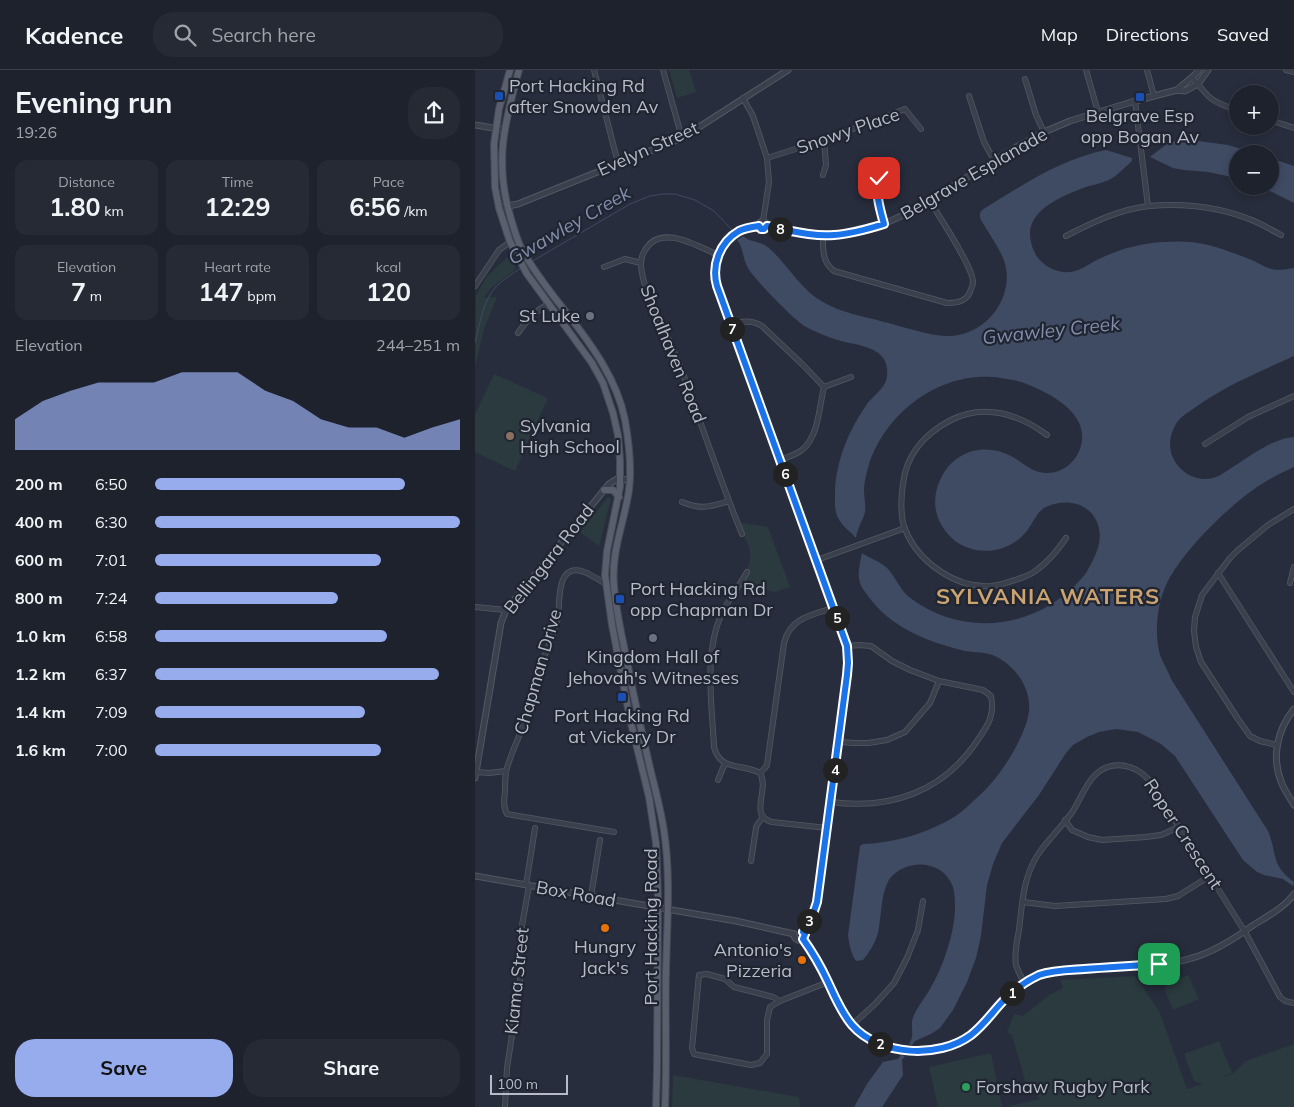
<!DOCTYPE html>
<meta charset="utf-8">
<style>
:root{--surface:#1d222d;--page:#252a35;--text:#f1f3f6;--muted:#a0a4aa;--line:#3b3f49;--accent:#97aced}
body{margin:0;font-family:Mulish,sans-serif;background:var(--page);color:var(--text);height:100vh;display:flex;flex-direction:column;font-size:19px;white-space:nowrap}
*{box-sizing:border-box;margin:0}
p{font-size:16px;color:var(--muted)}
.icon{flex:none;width:28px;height:28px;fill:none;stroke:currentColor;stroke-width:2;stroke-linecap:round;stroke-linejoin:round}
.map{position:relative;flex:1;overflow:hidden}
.panel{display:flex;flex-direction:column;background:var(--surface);width:475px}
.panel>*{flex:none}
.fabs{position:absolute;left:754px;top:15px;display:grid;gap:10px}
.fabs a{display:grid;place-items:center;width:50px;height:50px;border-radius:50%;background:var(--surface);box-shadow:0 2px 8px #0003,0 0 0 1px var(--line);font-size:25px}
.scale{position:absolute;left:15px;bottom:12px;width:78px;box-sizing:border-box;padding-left:5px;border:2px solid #b7bbc7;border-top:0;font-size:14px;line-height:18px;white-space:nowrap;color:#b7bbc7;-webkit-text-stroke:4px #202532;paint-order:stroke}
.pin{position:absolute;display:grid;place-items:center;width:42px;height:42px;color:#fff;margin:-21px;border-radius:10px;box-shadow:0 2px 8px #0006}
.km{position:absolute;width:25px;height:25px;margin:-12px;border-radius:50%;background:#222;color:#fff;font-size:14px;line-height:25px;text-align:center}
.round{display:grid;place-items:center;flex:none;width:52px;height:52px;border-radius:20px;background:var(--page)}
.summary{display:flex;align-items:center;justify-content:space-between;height:85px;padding:0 15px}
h1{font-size:28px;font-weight:700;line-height:38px}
.stats{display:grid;grid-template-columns:repeat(3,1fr);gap:8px;height:85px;padding:5px 15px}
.stats div{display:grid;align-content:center;border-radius:12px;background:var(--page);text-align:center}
.stats b{font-size:25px;font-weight:700}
.stats small{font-size:14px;font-weight:400}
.stats p{font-size:14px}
.chart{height:140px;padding:10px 15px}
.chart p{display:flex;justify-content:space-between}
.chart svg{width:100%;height:90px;margin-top:5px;fill:var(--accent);opacity:.7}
.cta{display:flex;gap:10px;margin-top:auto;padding:10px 15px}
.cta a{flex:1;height:58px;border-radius:20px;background:var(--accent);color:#111;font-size:20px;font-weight:700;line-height:58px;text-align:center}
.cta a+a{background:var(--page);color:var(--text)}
ul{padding:0 15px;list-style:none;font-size:16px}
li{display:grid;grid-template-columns:80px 60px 1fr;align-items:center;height:38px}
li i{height:12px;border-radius:6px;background:var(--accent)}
header{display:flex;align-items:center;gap:30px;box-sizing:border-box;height:70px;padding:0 25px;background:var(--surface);border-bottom:1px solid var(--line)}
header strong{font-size:24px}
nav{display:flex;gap:28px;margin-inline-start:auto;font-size:18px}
.search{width:350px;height:45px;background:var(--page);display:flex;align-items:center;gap:12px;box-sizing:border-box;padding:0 18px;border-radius:20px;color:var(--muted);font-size:19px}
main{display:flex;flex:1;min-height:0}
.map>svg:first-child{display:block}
.green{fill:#2a3a3e}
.water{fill:#3f4a63}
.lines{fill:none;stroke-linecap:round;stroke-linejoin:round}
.stream{stroke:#3f4a63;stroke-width:1}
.minor-casing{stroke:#535864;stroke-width:6}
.tertiary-casing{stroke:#535864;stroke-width:7}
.primary-casing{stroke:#444956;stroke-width:8}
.minor{stroke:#3b404d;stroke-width:4.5}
.tertiary{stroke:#3b404d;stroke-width:5}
.primary{stroke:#595f6c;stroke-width:6}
.route-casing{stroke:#fff;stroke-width:10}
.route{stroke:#1a73e8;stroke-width:6}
.transit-dot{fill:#1a4fb4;stroke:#202532;stroke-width:2}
.worship-dot{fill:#6b7280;stroke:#202532;stroke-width:2}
.education-dot{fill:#8d6e63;stroke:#202532;stroke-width:2}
.food-dot{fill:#e8710a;stroke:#202532;stroke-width:2}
.leisure-dot{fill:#2e9e5b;stroke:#202532;stroke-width:2}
.labels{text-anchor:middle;stroke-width:4.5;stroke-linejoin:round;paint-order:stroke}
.poi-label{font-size:18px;fill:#b7bbc7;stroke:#202532;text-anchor:start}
.street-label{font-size:18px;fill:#b7bbc7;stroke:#202532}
.water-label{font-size:19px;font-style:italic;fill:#828eab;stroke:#202532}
.district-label{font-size:22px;font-weight:bold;letter-spacing:1px;fill:#caa370;stroke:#202532}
</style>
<header>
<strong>Kadence</strong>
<div class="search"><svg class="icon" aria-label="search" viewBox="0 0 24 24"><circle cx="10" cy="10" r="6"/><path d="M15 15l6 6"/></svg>Search here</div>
<nav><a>Map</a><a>Directions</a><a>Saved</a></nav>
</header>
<main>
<section class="panel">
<div class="summary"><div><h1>Evening run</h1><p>19:26</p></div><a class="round"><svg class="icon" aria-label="share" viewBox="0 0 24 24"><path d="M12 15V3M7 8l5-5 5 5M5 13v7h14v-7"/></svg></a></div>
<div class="stats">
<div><p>Distance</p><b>1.80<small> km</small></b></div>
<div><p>Time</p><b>12:29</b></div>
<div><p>Pace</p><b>6:56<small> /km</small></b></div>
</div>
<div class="stats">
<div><p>Elevation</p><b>7<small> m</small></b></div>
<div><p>Heart rate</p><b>147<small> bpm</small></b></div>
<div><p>kcal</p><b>120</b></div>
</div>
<div class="chart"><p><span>Elevation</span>244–251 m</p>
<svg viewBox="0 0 160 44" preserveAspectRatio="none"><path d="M0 44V29L10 20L20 15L30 11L40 11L50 11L60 6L70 6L80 6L90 15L100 20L110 29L120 33L130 33L140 38L150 33L160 29V44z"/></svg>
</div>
<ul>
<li><b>200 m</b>6:50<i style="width:82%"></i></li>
<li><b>400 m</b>6:30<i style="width:100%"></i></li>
<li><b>600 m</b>7:01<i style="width:74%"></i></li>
<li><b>800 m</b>7:24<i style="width:60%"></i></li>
<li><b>1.0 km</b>6:58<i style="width:76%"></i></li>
<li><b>1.2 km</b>6:37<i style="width:93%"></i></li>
<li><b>1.4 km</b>7:09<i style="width:69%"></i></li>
<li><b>1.6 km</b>7:00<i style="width:74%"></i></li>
</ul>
<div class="cta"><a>Save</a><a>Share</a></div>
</section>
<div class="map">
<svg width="819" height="1037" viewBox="0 0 819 1037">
<rect width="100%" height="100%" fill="#272d3c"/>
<g class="green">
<polygon points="194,0 214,0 221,22 202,28"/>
<polygon points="35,185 41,199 15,219 9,228 22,227 9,259 0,297 1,226 12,206"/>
<polygon points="19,304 73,328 40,401 0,382 0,345"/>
<polygon points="133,427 136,429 124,476 105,462"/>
<path d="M262 452 293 457 315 517 300 522 264 516C270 504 278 492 274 478 273 472 265 459 262 452Z"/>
<polygon points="713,905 724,929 698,940 690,920 692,914"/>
<polygon points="660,906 684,941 712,1019 728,1014 719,1011 709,984 744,971 757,1003 745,1008 757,1004 771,991 819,974 819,1037 535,1037 534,1036 565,1029 551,1014 537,965 532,962 539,944 548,946 574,925 588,918 585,910"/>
<polygon points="516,983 527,1037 463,1037 454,997"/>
<polygon points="198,1005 324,1027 325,1037 197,1037"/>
</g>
<g class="water">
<polygon points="709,69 753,75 783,84 762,84 762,108 733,102 709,100 698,98 675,87 693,73"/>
<path d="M631 80 657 88V91C650 97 642 106 634 110 625 114 616 115 608 118 588 126 554 139 555 165 556 176 559 185 567 192 574 199 585 203 595 202 606 201 616 192 626 188 645 179 667 173 688 172 703 171 718 171 733 175 749 179 764 185 779 191 785 194 791 198 797 199 804 201 812 199 819 198V286C784 302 749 316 718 339 712 343 705 347 701 354 694 365 693 379 699 390 705 401 717 409 730 409 743 409 751 401 761 395 777 384 800 368 819 367V397C806 403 794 409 782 417 752 438 714 475 695 507 683 528 679 557 684 581 686 590 693 600 696 609L793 761C803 785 795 794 819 812L818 816 808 809 789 805 782 802 768 790 700 686 686 674 663 662 641 659 624 662 612 667 598 675 591 683 564 725 527 773 518 794 512 815 506 866 501 888 492 912 478 940 465 958 456 964 440 971 437 975 434 974C435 973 437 968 437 967 438 959 435 953 439 945 443 936 450 928 455 919 468 897 479 865 480 839 480 832 480 824 478 817 469 791 436 788 418 805 405 817 407 847 403 863 400 873 395 882 388 890L381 891C376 884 374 874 373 865L385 776 388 774C419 773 453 763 479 747 489 741 499 730 508 722 526 705 551 666 554 641 556 617 540 596 520 586 509 581 497 583 486 580 451 571 415 557 393 526 391 522 386 518 385 513 382 504 385 493 387 483 394 488 404 491 411 497 420 505 424 519 434 527 488 569 563 559 607 508 611 504 613 499 616 494 624 479 629 464 620 448 610 431 587 429 571 437 561 442 558 454 551 462 528 489 485 487 467 456 458 441 458 424 466 408 479 381 509 372 536 386 547 392 556 402 570 403 597 405 617 373 602 349 592 331 558 314 538 310 531 309 523 307 516 307 460 304 408 346 393 398 391 405 389 413 389 420 389 427 391 435 390 442 388 451 382 458 381 468 375 461 367 456 363 448 359 440 360 431 360 422 361 390 374 360 392 334 397 327 406 321 410 313 413 307 413 298 410 291 402 275 378 275 363 270 352 267 341 262 331 257 320 251 279 209 273 198 267 188 269 178 262 170L268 166C276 173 285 170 295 179 313 195 326 220 348 232 366 243 389 246 409 252 426 256 455 266 472 266 511 267 543 225 528 188 522 174 512 161 505 148V143L507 140C546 116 585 89 631 80Z"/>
<polygon points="795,88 819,96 819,133 785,116 795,116"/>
<polygon points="426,985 430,986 427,990 428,1005 407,1037 379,1037 392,1014 408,992 423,989"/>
</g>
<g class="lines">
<g class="stream">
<polyline points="56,192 155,134 175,126 187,124 200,124 220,130 239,141 259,162"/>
<path d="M0 273C4 257 7 238 16 223 21 214 37 204 46 198"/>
</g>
<g class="minor-casing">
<g id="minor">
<polyline points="119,0 143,93"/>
<polyline points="188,0 207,68"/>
<polyline points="611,0 623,42"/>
<polyline points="672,0 679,26"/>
<polyline points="811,0 819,2"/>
<path d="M718 8C734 29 737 32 762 40"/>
<polyline points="550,9 561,45 569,62"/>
<polyline points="494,26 509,72 519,90"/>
<polyline points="268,28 278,46 292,88 294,112 288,151"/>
<polyline points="660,31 673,136"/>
<polyline points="795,50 819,58"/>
<polyline points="292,88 349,70 430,39 446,59"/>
<polyline points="348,105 351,95 349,70"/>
<path d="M409 154C401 126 398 119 412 92"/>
<path d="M348 165C348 179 347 192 359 201L472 233C483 233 493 231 496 219 497 217 498 214 498 212 498 197 464 146 454 130"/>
<path d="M591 166C616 153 645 139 674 136 709 133 746 137 779 151 788 155 797 160 806 165"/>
<path d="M243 185C222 176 184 152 169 182 164 190 166 200 168 208 175 237 192 261 202 289 208 303 213 317 218 332 234 376 249 420 267 464"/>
<polyline points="129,197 150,189 166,193"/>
<polyline points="0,216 24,180 35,172"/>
<path d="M256 255C267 250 277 250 287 256L328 295 349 317C344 337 344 366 327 380 320 385 313 387 305 390"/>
<path d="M43 263C51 251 60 241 73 234"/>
<polyline points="349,317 376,307"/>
<path d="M572 365C544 344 509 333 476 350 451 363 431 384 428 414 426 426 425 447 430 459 443 492 481 519 517 516 526 515 534 512 543 509 550 507 557 504 563 499 575 490 583 480 591 468"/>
<polyline points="730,374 773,347 819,326"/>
<path d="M207 432C227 440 234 437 254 431"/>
<polyline points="342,490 430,458"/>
<path d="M272 502C264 517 253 530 246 545 229 583 237 636 239 677 245 702 268 693 285 703"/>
<polyline points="743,503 819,622"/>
<polyline points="815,513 819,497"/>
<path d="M131 514C122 509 107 497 96 501 82 507 85 534 83 547 80 564 71 581 65 597 59 612 57 627 53 641 48 661 35 683 31 702 30 709 30 715 30 721 29 729 28 737 32 744L139 762"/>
<polyline points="0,537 31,540"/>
<polyline points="364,672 380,673 393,673 412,670 430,662 455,633 464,611"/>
<polyline points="802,675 785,671 775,666 763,649 726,592 721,577 719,561 720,547 727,525 755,488 763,480 793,455 819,439"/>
<polyline points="1,702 14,703 31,701"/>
<polyline points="243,710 250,693"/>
<path d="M356 732C415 740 468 722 502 671 513 655 520 646 516 626L508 620 464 611 435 600 417 591 396 576 384 575 372 576"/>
<polyline points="590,750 597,760 613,767 627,770 671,767 686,765 704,757"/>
<path d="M352 758 297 752C273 745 295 720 285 703L290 698 292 695 309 573C315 548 337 545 358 538"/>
<polyline points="276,791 281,758 282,755 288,747"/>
<polyline points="51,815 60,758"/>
<polyline points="116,826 125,770"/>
<polyline points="548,832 580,836 691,829 703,826 735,806"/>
<path d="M549 912C546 907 543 901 541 895 539 884 542 871 544 860 547 835 548 808 562 786 572 770 587 757 598 741 605 730 610 715 620 705 636 689 660 694 674 710L735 806 770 862 805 927 810 931 819 933"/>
<polyline points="305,931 298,927 259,917 250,909 232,904 224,905 217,978 219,984 276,995 285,993 292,984 292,950 295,937 305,931 353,912"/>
<polyline points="377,955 400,934 419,913 432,888 443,860 448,831"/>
<polyline points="30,1037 32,998 45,912 46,861 54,816"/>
</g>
</g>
<g class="tertiary-casing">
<g id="tertiary">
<path d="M702 20C709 13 718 8 724 0"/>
<polyline points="0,55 30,60"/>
<polyline points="24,138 43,134 207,68 313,0"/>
<path d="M284 156C255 161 237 180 240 210L370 568 373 585 372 605 342 833 339 844 328 861"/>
<polyline points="284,156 285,152 288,151 291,153 292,156"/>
<path d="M292 156C311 160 330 165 349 165 381 166 415 153 442 138L543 76 569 62 595 51 660 31 702 20 710 21 723 14 733 0"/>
<path d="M819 639C802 660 796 688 807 714 810 721 815 728 819 735"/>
<polyline points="0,708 26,553 31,540 134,414 142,409 155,410"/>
<polyline points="0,806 261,851 319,864"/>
<path d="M319 864C319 869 323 872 328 869"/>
<path d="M328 869C333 875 337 881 341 888 360 922 369 964 412 977 438 985 473 981 496 965 502 961 507 955 513 950 519 943 523 935 529 929 540 918 552 909 567 904 583 899 602 899 619 898 652 896 686 898 717 888 739 882 759 869 777 856 791 847 809 838 819 824"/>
</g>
</g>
<g class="primary-casing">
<g id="primary">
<polyline points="35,0 24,39 19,74 20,117 24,138 35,172 52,204 117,293 128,313 138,343 143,365 145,390 145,417 132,481 130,505 137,555 155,649 174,727 181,773 183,828 182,1000 181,1037"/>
<path d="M44 0C29 54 19 94 36 149 39 159 42 170 47 180 59 201 75 222 91 242 116 274 142 309 150 350 154 373 157 397 154 420 149 454 136 481 139 516 141 540 146 563 151 586 158 625 167 663 176 702 181 722 186 741 189 761 196 807 192 854 191 901 190 947 192 992 190 1037"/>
<polyline points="129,420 138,420 144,427"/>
</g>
</g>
<use href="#minor" class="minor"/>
<use href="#tertiary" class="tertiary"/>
<use href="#primary" class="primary"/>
</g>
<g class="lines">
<g class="route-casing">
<path id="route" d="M404 108C400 124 405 139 409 154 393 159 376 164 359 165 337 167 314 160 292 156L289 159H286L284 156C277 157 270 158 264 161 245 172 236 195 242 216L372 576 373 593 372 605 342 832 338 844 328 862 330 864 328 869C338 883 346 897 353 912 360 927 366 942 377 955 404 986 464 989 496 965 510 954 518 941 530 929 540 919 551 911 564 905 578 900 594 900 609 899 634 897 659 896 684 894"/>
</g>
<use href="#route" class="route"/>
</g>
<g class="transit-dot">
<rect x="19" y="21" width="10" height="10" rx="2.5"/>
<rect x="660" y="22" width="10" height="10" rx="2.5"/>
<rect x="140" y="524" width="10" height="10" rx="2.5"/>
<rect x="142" y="622" width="10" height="10" rx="2.5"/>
</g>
<g class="worship-dot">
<circle cx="115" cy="246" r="5"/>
<circle cx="178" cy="568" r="5"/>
</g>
<circle class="education-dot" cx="35" cy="366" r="5"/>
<g class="food-dot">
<circle cx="130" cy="858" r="5"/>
<circle cx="327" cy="890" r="5"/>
</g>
<circle class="leisure-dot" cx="491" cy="1017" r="5"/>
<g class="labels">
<g class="poi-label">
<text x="34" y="22">Port Hacking Rd<tspan x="34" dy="21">after Snowden Av</tspan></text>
<text x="665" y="52" text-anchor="middle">Belgrave Esp<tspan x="665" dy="21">opp Bogan Av</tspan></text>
<text x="105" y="252" text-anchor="end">St Luke</text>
<text x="45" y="362">Sylvania<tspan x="45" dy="21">High School</tspan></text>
<text x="155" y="525">Port Hacking Rd<tspan x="155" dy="21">opp Chapman Dr</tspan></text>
<text x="178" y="593" text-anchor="middle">Kingdom Hall of<tspan x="178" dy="21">Jehovah's Witnesses</tspan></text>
<text x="147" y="652" text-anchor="middle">Port Hacking Rd<tspan x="147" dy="21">at Vickery Dr</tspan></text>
<text x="130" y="883" text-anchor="middle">Hungry<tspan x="130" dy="21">Jack's</tspan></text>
<text x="317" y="886" text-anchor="end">Antonio's<tspan x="317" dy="21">Pizzeria</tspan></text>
<text x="501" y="1023">Forshaw Rugby Park</text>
</g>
<g class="street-label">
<text transform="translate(373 61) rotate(-19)" y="6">Snowy Place</text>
<text transform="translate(173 79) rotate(-24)" y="6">Evelyn Street</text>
<text transform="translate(499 104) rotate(-30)" y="6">Belgrave Esplanade</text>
<text transform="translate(198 284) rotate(68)" y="6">Shoalhaven Road</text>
<text transform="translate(74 489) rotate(-52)" y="6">Bellingara Road</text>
<text transform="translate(63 602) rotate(-74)" y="6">Chapman Drive</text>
<text transform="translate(708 764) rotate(57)" y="6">Roper Crescent</text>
<text transform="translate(101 824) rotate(10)" y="6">Box Road</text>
<text transform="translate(176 857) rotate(-90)" y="6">Port Hacking Road</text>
<text transform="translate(42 911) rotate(-84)" y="6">Kiama Street</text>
</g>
<g class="water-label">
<text transform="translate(94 155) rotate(-30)" y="7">Gwawley Creek</text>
<text transform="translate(576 260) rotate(-6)" y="7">Gwawley Creek</text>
</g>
<g class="district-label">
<text x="573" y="534">SYLVANIA WATERS</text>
</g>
</g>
</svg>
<div class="fabs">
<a>+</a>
<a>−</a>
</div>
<div class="scale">100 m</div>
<div class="pin" style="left:684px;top:894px;background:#1e9e55"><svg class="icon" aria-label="arrive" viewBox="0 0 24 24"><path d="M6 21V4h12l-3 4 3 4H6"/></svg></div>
<div class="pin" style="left:404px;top:108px;background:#d93025"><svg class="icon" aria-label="check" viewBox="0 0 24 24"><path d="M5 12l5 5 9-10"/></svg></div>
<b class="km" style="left:537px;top:923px">1</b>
<b class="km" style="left:405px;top:974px">2</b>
<b class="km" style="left:334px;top:851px">3</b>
<b class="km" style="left:360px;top:700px">4</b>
<b class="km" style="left:362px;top:548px">5</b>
<b class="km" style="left:310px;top:404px">6</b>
<b class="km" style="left:257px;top:259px">7</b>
<b class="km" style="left:305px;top:159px">8</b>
</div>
</main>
